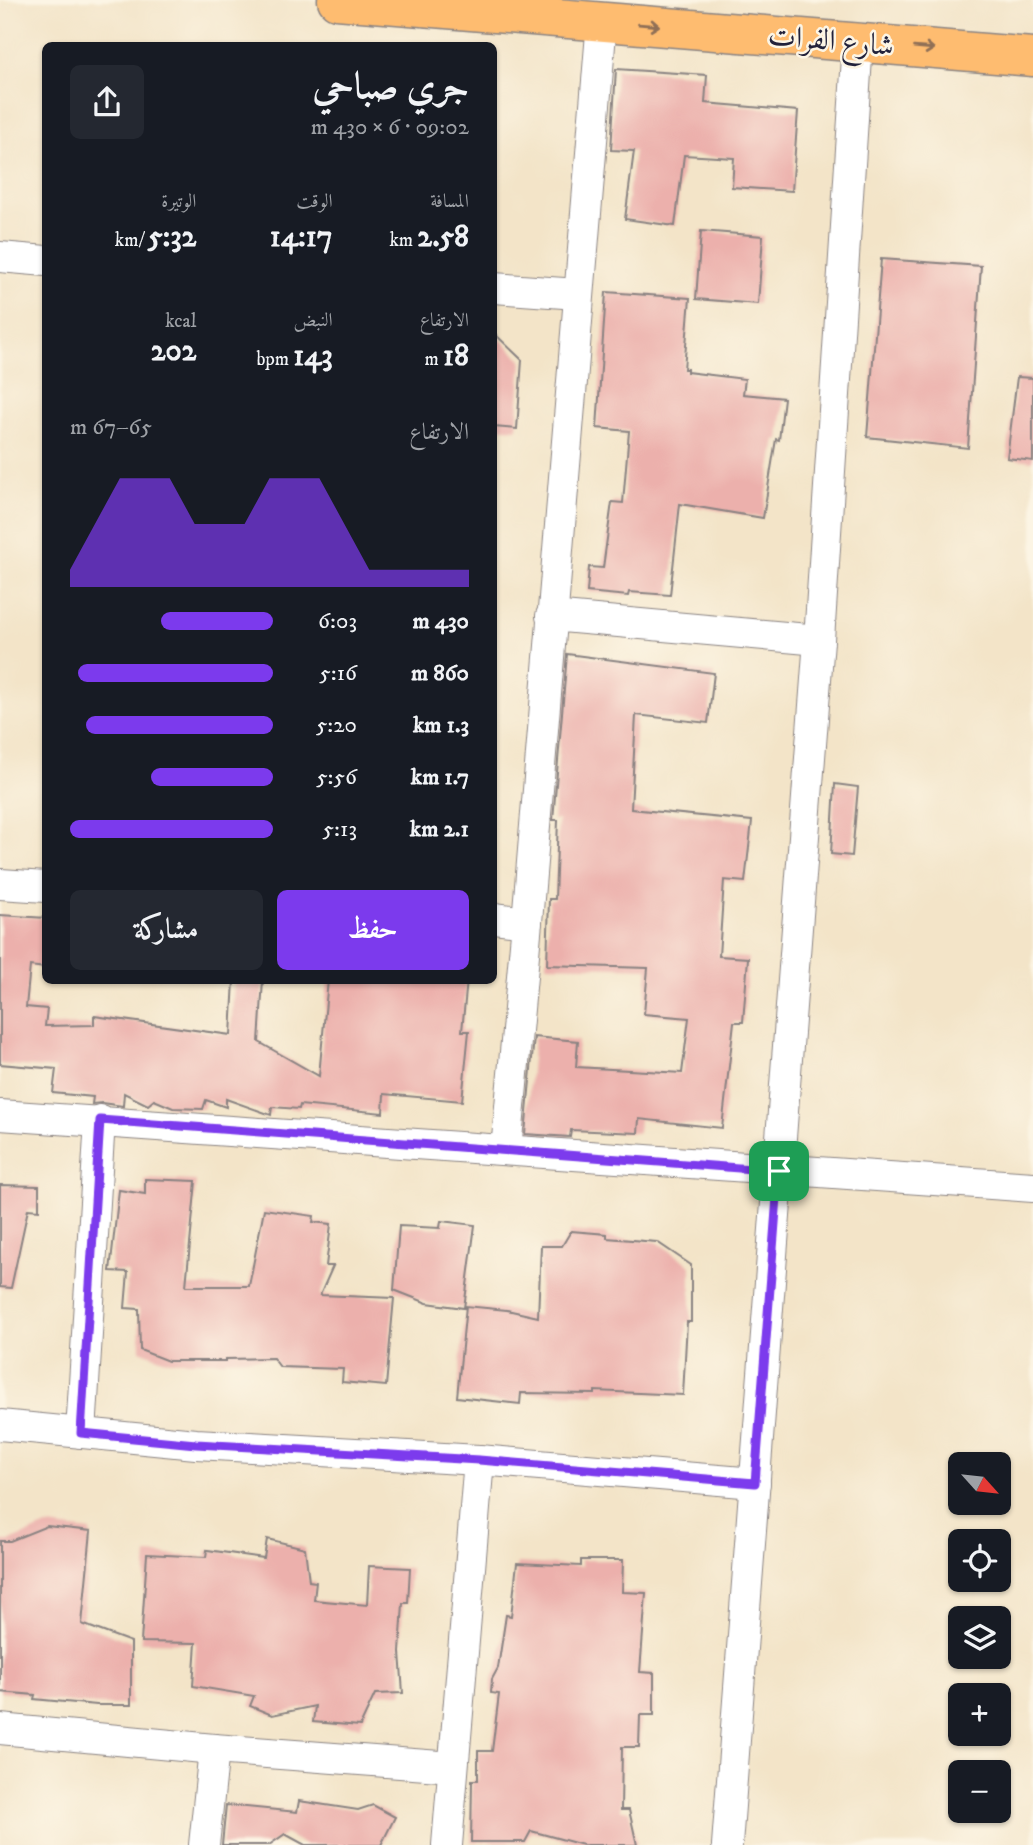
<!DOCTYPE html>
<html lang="ar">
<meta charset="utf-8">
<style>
:root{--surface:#171b24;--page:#242831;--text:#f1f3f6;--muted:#9ea1a6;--accent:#7c3aed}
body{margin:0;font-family:"IM FELL DW Pica",Amiri,serif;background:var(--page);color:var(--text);direction:rtl;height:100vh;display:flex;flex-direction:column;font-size:26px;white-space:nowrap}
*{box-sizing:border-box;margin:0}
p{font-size:23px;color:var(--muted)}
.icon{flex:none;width:38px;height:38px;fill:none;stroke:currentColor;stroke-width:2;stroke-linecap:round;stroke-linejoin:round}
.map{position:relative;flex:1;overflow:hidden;direction:ltr}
.drawer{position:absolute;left:42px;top:42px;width:455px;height:942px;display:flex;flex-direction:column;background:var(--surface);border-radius:10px;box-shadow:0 2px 5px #0004;direction:rtl}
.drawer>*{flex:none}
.needle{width:46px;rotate:117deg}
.buttons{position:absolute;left:948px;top:1452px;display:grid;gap:14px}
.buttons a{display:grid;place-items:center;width:63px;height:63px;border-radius:10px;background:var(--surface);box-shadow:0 2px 5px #0004;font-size:35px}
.pin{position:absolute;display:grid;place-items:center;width:60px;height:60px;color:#fff;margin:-30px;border-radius:14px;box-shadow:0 4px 10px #0006}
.round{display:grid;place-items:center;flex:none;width:74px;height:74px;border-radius:10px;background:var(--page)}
.overview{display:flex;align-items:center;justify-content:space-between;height:119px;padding:0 28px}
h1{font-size:38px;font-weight:700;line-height:52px}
.figures{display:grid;grid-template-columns:repeat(3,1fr);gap:10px;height:119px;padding:7px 28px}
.figures div{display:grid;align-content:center}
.figures b{font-size:30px;font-weight:700}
.figures small{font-size:19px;font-weight:400}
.figures p{font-size:19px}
.chart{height:196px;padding:14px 28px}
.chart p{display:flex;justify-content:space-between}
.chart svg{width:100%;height:126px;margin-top:7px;fill:var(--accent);opacity:.7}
.button{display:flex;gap:14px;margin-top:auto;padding:14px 28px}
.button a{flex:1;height:80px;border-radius:10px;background:var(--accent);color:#fff;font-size:28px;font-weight:700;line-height:80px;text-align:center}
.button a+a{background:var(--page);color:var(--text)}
ul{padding:0 28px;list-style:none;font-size:23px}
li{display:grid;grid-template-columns:112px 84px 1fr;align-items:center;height:52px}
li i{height:18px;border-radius:9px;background:var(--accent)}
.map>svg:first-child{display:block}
.building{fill:#ecb0ac}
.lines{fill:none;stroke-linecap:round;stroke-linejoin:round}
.minor-casing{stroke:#8a8382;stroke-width:32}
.major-casing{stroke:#8a8382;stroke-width:41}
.minor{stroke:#fff;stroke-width:30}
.major{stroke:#febc70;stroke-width:38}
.oneway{stroke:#906f56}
.route-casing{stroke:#fff;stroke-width:14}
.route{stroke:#7c3aed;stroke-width:9}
.labels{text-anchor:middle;stroke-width:5;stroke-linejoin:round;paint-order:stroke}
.street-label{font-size:30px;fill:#22223b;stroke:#fcf5e5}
</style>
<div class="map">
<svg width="1033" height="1845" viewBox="0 0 1033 1845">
<rect width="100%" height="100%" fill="#fcf5e5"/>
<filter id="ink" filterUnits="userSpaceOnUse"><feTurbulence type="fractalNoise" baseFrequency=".0143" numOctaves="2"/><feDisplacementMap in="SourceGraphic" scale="14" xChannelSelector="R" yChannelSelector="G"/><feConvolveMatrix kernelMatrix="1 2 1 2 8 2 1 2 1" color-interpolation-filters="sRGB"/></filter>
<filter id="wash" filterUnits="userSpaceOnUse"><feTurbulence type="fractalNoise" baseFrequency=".00686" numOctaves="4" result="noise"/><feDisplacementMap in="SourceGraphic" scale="28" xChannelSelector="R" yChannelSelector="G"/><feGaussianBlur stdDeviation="1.57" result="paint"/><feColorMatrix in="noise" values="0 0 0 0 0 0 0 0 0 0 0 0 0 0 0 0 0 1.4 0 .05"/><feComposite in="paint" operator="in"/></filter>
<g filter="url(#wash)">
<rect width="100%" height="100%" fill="#f3e4c8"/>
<g id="blocks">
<g class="building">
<polygon points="616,69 707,75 705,103 798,111 792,191 732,187 734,158 684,155 675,226 625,219 634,151 611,150"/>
<polygon points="701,231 763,236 758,304 696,299"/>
<polygon points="881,259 981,266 968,448 867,437"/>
<polygon points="606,292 690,298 684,369 687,369 687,372 745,379 743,394 784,398 779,440 776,439 763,518 680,504 670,595 629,592 628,596 587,592 589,567 603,568 612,502 623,503 629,431 597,428"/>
<polygon points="494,333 522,360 517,429 494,427"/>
<polygon points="1017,377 1033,378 1033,461 1007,458"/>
<polygon points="567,654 714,673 708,723 636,715 631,809 752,821 745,882 724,880 719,956 748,958 743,1022 734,1022 722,1128 639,1119 638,1133 571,1130 570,1137 525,1134 534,1037 578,1041 576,1067 682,1073 689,1018 644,1014 648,968 547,965 549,899 555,899 558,820 553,820"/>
<polygon points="835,784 858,787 852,856 831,854"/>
<polygon points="0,915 46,918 46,968 30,966 26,1007 47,1009 45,1026 94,1025 94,1016 231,1035 234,980 263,980 259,1042 319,1076 328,980 467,980 462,1031 469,1031 462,1101 384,1094 383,1113 300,1105 299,1109 272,1107 271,1115 226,1099 226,1107 206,1100 203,1109 173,1108 154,1100 148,1105 124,1093 123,1106 102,1103 92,1104 93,1097 53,1093 56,1069 0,1064"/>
<polygon points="145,1179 196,1181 186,1286 249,1286 264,1209 314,1216 313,1222 331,1224 326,1266 333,1266 320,1295 394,1298 386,1386 342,1382 343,1369 280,1367 273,1358 225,1359 225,1361 168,1361 140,1350 139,1309 125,1308 128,1272 110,1271 119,1190 145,1194"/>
<polygon points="0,1185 39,1186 39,1210 28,1209 11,1288 0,1287"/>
<polygon points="441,1221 475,1225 464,1308 427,1303 394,1290 399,1226 440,1228"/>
<polygon points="571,1231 607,1234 607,1238 657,1242 691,1265 691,1322 687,1322 683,1395 595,1391 595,1394 521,1393 520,1404 457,1397 466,1306 507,1310 538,1317 541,1246 562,1246"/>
<polygon points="47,1526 91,1531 82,1624 131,1642 131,1705 97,1705 34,1699 35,1695 0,1692 0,1541 10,1541"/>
<polygon points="267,1539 305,1548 309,1581 316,1582 314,1600 367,1605 369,1566 410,1568 408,1603 403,1603 400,1652 403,1693 375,1694 360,1726 313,1722 315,1706 272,1715 250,1706 254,1696 193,1686 196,1643 141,1642 147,1554 206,1557 207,1550 264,1558"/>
<polygon points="581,1560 623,1560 622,1592 646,1593 640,1672 654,1673 654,1715 640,1715 639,1747 622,1747 621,1810 629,1810 637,1845 583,1845 531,1831 525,1842 471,1842 472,1780 478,1780 478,1751 492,1751 499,1694 491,1693 492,1679 498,1668 506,1615 511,1616 517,1563 581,1566"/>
<polygon points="299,1801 358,1810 373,1805 395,1817 381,1845 305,1845 285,1834 269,1845 222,1845 226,1805 297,1812"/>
</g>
</g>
</g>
<g filter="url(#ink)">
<use href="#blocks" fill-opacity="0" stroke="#8a8382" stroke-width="2"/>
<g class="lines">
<g class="minor-casing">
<g id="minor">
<polyline points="0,257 46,261"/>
<polyline points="494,288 578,294"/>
<polyline points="551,616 819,640"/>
<polyline points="0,884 46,887"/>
<polyline points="494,918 527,922"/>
<polyline points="0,1115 1033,1187"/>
<polyline points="506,1150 527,922 602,21"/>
<polyline points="0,1425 196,1444 479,1460 755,1483"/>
<polyline points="81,1433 100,1120"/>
<polyline points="0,1729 214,1749 453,1767"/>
<polyline points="204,1845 214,1749"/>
<polyline points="447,1845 479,1460"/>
<polyline points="727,1845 819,640 858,42"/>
</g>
</g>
<g class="major-casing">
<polyline id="major" points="337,0 1033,57"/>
</g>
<use href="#minor" class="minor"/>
<use href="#major" class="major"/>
</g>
<defs><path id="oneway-shaft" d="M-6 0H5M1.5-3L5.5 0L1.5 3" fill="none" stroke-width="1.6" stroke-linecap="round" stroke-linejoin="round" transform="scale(1.75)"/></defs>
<g class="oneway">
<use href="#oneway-shaft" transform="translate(649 25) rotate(5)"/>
<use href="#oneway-shaft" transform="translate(924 48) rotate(5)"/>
</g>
</g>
<g class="lines" filter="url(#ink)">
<g class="route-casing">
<polygon id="route" points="100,1120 779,1171 755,1483 479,1460 196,1444 81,1433"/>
</g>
<use href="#route" class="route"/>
</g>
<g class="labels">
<g class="street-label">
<text transform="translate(831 40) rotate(5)" y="10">شارع الفرات</text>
</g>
</g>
</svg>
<div class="buttons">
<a><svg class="needle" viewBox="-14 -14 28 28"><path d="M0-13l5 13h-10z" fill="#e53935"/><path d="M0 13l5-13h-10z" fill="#9ea1a6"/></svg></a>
<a><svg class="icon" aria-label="locate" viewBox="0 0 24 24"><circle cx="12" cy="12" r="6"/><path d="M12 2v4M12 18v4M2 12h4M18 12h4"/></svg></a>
<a><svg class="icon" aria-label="layers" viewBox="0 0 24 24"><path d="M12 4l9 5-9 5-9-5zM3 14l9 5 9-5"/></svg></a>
<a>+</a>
<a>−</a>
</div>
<div class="pin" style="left:779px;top:1171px;background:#1e9e55"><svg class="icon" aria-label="arrive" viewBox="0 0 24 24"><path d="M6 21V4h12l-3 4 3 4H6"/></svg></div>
<section class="drawer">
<div class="overview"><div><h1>جري صباحي</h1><p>09:02 · 6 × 430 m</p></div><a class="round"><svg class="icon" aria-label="share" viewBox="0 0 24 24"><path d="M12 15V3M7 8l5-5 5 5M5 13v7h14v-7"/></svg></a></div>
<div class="figures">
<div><p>المسافة</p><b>2.58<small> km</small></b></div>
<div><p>الوقت</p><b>14:17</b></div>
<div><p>الوتيرة</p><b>5:32<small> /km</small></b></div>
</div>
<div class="figures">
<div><p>الارتفاع</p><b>18<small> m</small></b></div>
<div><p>النبض</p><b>143<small> bpm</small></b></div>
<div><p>kcal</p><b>202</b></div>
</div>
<div class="chart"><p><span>الارتفاع</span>65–67 m</p>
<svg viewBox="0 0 160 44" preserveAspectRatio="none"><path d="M0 44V38L10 22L20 6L30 6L40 6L50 22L60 22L70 22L80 6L90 6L100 6L110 22L120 38L130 38L140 38L150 38L160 38V44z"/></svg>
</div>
<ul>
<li><b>430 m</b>6:03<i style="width:55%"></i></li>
<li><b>860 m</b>5:16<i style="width:96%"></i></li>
<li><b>1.3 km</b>5:20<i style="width:92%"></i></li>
<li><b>1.7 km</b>5:56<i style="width:60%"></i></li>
<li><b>2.1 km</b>5:13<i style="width:100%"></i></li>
</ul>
<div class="button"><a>حفظ</a><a>مشاركة</a></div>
</section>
</div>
